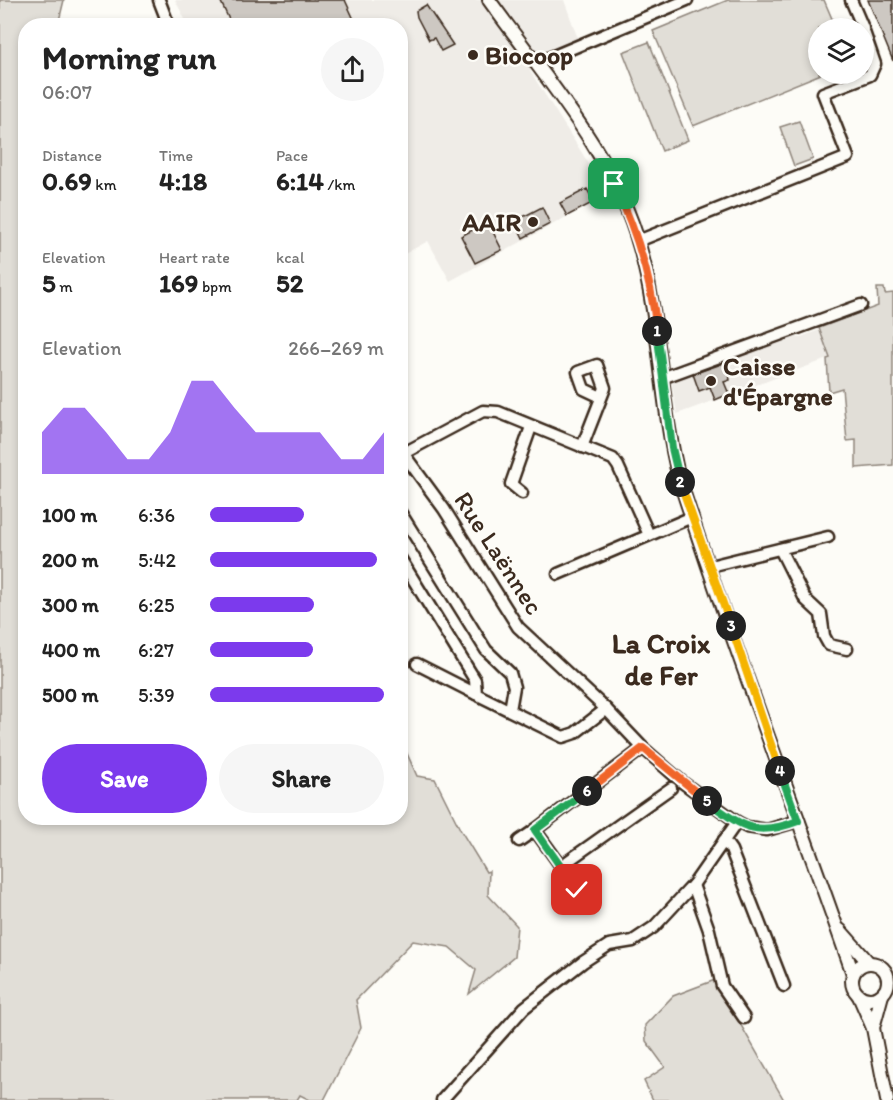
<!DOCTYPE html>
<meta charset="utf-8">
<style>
:root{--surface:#fff;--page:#f6f6f6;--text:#222;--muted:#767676;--accent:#7c3aed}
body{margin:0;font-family:Itim,sans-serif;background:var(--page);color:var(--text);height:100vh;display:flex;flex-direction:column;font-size:22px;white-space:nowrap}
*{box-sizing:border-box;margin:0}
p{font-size:20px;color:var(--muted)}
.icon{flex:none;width:33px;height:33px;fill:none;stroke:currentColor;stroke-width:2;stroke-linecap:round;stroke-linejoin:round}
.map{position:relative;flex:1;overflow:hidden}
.drawer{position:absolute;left:18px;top:18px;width:390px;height:807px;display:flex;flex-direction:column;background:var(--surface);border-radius:24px;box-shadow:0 3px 9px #0003}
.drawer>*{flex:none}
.tools{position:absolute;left:808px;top:18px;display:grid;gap:12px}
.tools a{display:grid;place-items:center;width:66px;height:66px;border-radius:50%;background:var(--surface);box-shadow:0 3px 9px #0003;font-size:30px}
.pin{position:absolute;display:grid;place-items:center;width:51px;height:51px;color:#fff;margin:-26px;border-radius:12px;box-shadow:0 3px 9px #0006}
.km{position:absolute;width:30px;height:30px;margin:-15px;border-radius:50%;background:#222;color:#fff;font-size:16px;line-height:30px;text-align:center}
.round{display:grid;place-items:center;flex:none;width:63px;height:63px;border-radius:32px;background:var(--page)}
.headline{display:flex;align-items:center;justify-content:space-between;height:102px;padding:0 24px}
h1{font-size:33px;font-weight:700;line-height:45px}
.stats{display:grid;grid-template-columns:repeat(3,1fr);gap:9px;height:102px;padding:6px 24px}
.stats div{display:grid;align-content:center}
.stats b{font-size:26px;font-weight:700}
.stats small{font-size:16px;font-weight:400}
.stats p{font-size:16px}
.chart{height:168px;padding:12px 24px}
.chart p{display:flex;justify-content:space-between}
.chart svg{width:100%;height:108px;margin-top:6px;fill:var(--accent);opacity:.7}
.button{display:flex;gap:12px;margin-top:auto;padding:12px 24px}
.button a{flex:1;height:69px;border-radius:36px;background:var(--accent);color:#fff;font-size:24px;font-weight:700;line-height:69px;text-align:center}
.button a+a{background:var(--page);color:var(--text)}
ul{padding:0 24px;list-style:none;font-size:20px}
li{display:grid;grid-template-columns:96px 72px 1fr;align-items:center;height:45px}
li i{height:15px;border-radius:8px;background:var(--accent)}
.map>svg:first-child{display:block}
.built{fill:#efece7}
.green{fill:#e1ded7;stroke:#8e847a;stroke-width:1.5}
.building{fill:#cdc8c2;stroke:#3b2a1e;stroke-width:1.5}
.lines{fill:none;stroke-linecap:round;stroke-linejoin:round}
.minor-casing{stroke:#3b2a1e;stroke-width:15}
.tertiary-casing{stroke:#3b2a1e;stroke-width:16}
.minor{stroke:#fdfcf7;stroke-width:10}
.tertiary{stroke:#fdfcf7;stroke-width:12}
.split-1-casing{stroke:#fff;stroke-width:12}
.split-2-casing{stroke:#fff;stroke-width:12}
.split-3-casing{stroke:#fff;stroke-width:12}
.split-4-casing{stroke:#fff;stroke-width:12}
.split-5-casing{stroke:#fff;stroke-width:12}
.split-6-casing{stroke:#fff;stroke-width:12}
.split-7-casing{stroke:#fff;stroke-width:12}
.split-1{stroke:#f0652b;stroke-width:8}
.split-2{stroke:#22a559;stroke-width:8}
.split-3{stroke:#f5b400;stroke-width:8}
.split-4{stroke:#f5b400;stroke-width:8}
.split-5{stroke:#22a559;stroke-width:8}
.split-6{stroke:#f0652b;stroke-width:8}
.split-7{stroke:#22a559;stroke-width:8}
.poi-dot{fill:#3b2a1e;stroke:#fdfcf7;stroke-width:2}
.labels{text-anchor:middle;stroke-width:5;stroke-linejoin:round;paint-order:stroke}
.poi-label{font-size:26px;font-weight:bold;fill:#3b2a1e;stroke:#fdfcf7;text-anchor:start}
.street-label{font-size:26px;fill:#3b2a1e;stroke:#fdfcf7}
.quarter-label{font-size:28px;font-weight:bold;fill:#3b2a1e;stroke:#fdfcf7}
</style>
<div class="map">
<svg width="893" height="1100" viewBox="0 0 893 1100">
<rect width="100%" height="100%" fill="#fdfcf7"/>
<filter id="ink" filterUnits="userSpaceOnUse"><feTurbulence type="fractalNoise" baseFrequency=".0167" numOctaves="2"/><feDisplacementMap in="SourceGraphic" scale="12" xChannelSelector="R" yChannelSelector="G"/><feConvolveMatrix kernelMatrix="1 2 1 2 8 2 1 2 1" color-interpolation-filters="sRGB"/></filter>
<g filter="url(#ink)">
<g class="built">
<polygon points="175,0 564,0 578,39 547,51 530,71 608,194 450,281 428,241 401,256 400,26 188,25"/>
<polygon points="819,330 830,358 677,414 671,381 797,336 798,338"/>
</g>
<g class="green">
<polygon points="0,0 64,0 58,25 26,26 26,818 400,818 401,740 417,776 435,779 461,831 486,872 489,871 488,895 517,926 514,957 469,994 476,970 449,947 413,941 356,1000 361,1028 324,1100 310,1100 300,1095 297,1100 0,1100"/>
<polygon points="728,0 824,0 836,28 819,28 819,74 821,74 693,126 653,31"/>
<polygon points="649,42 688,140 662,151 623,52"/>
<polygon points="799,121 813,159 794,166 780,127"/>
<polygon points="877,288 884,288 885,294 893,293 893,465 856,468 856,440 847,441 842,388 829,392 827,359 830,358 819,328 878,306"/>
<polygon points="715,980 784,1100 653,1100 644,1081 665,1067 646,1041 645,1025 673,996"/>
</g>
<g class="building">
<polygon points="220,0 345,0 357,26 232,26"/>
<polygon points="868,0 893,0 893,61"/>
<polygon points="426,5 453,45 441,51 434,38 429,40 417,17 416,11"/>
<polygon points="587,189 594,202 567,216 560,203"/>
<polygon points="542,207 550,224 523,238 515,221"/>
<polygon points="488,222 502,250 475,263 461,236"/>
<polygon points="727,362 730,380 724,382 729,394 715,400 710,387 699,391 693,374"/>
</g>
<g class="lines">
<g class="minor-casing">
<g id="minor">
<polyline points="159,0 169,26"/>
<polyline points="851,0 863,28"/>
<polyline points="537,63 687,0"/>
<polyline points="638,241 848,157 823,93 870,75 875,64 864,32"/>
<polyline points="662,378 861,305"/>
<polyline points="582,447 605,388 597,365 578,372 584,389 601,397"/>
<polyline points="400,449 444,509 518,627 606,709 643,748 682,782 737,822 747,827 767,830 798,821"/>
<polyline points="404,453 483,411 498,412 613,459 618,466 649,535"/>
<polyline points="522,493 511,484 531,427"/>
<polyline points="400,512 486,650 510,673 514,687 510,710"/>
<polyline points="780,549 805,599 821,614 824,636 829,645 847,649"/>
<polyline points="400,558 475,680 476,694 563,737 575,733 606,709"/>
<polyline points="710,566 828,537"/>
<polyline points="558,574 692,517"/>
<polyline points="417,664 476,694"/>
<polyline points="643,748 535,830 561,866 671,788"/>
<polyline points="724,840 731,850 784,986"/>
<polyline points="519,841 535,830"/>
<polyline points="561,866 577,890"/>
<polyline points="693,885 709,930 722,986 744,1018"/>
<polyline points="442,1100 524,1008 583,962 609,945 633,941 654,927 693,885 737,822"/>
</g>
</g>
<g class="tertiary-casing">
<g id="tertiary">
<path d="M489 0C544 77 615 155 640 248 661 324 660 403 679 478 732 645 796 809 853 974"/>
<polyline points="840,930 869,963"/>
<circle cx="870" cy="981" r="18"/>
<polyline points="859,996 873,1028 887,1100"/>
<polyline points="873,1028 882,995"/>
</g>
</g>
<use href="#minor" class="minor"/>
<use href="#tertiary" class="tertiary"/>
</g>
</g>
<g class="lines" filter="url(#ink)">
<g class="split-1-casing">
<path id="split-1" d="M614 184C637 231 651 279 657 331"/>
</g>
<g class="split-2-casing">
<polyline id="split-2" points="657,331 672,448 680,482"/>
</g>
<g class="split-3-casing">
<polyline id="split-3" points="680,482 731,626"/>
</g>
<g class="split-4-casing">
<polyline id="split-4" points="731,626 780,771"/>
</g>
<g class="split-5-casing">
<path id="split-5" d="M707 801C742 826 754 838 798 821L780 771"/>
</g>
<g class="split-6-casing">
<polyline id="split-6" points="587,791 643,748 707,801"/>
</g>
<g class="split-7-casing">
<polyline id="split-7" points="577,890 535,830 587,791"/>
</g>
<use href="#split-1" class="split-1"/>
<use href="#split-2" class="split-2"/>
<use href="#split-3" class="split-3"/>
<use href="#split-4" class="split-4"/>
<use href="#split-5" class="split-5"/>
<use href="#split-6" class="split-6"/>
<use href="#split-7" class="split-7"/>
</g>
<g class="poi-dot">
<circle cx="473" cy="55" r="6"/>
<circle cx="533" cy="222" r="6"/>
<circle cx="711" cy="381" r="6"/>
</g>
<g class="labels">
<g class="poi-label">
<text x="485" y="64">Biocoop</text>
<text x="521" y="231" text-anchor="end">AAIR</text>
<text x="723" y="375">Caisse<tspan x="723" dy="30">d'Épargne</tspan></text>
</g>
<g class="street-label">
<text transform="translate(499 553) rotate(57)" y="9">Rue Laënnec</text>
</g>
<g class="quarter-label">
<text x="661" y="653">La Croix<tspan x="661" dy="32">de Fer</tspan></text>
</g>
</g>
</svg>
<div class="tools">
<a><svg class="icon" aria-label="layers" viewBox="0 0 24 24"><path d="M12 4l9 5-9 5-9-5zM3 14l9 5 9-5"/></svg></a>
</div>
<div class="pin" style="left:614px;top:184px;background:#1e9e55"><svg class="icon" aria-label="arrive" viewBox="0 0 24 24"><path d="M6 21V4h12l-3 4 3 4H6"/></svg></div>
<div class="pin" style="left:577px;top:890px;background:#d93025"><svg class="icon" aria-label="check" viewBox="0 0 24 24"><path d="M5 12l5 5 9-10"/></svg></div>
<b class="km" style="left:657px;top:331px">1</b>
<b class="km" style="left:680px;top:482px">2</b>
<b class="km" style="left:731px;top:626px">3</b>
<b class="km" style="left:780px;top:771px">4</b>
<b class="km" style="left:707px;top:801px">5</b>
<b class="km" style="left:587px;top:791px">6</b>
<section class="drawer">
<div class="headline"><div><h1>Morning run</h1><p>06:07</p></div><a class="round"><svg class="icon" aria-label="share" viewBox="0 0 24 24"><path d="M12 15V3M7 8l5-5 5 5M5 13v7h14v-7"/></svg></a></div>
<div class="stats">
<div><p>Distance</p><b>0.69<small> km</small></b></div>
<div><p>Time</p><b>4:18</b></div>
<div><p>Pace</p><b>6:14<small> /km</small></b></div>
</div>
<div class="stats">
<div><p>Elevation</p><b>5<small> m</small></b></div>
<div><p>Heart rate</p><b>169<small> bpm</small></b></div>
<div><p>kcal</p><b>52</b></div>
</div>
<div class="chart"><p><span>Elevation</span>266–269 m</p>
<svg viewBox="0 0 160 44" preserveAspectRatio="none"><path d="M0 44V27L10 17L20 17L30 27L40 38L50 38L60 27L70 6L80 6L90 17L100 27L110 27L120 27L130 27L140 38L150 38L160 27V44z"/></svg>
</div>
<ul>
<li><b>100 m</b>6:36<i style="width:54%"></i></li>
<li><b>200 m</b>5:42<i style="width:96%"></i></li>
<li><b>300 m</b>6:25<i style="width:60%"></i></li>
<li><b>400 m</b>6:27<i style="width:59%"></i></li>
<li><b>500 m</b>5:39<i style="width:100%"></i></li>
</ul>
<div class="button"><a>Save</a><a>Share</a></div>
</section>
</div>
